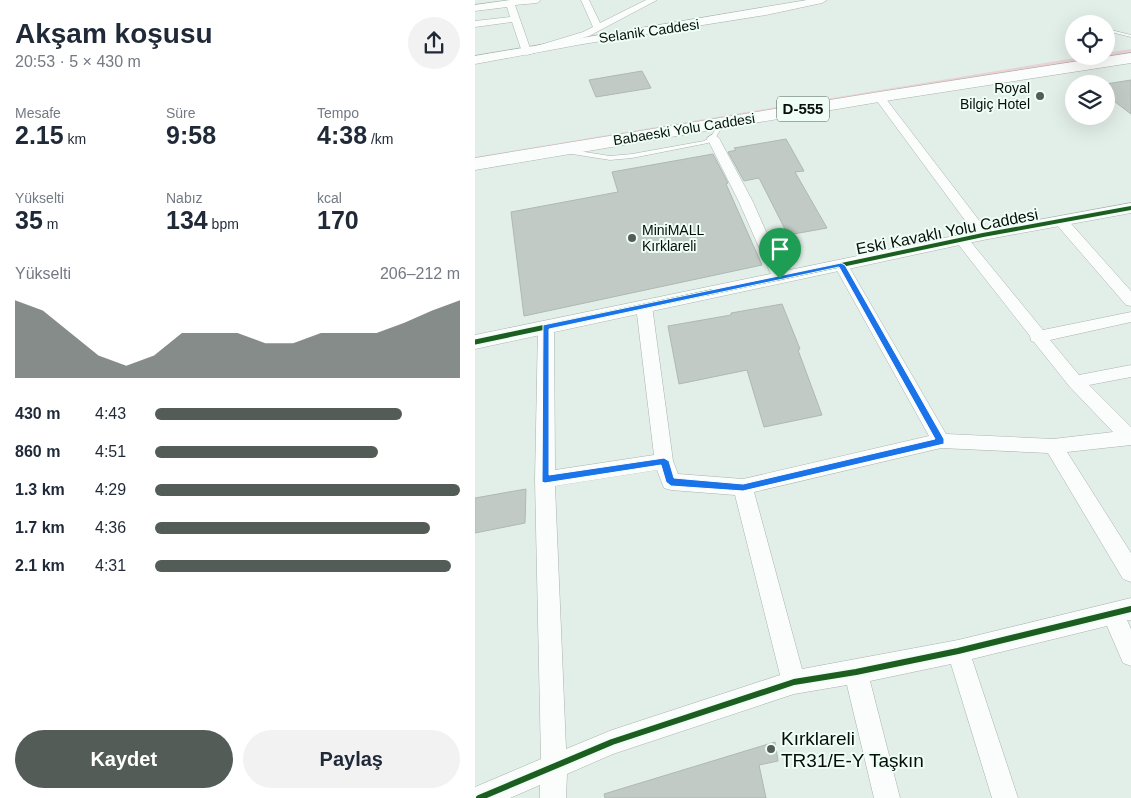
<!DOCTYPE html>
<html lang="tr">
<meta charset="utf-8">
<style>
:root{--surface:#fff;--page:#f2f2f3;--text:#1f2937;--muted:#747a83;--accent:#545c58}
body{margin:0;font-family:Helvetica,sans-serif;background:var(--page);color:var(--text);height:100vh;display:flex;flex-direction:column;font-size:19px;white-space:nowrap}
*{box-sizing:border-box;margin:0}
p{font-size:16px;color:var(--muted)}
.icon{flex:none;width:28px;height:28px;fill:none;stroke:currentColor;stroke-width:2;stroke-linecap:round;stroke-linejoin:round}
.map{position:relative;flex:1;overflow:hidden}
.sheet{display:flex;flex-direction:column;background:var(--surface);width:475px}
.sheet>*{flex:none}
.fabs{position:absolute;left:590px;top:15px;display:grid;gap:10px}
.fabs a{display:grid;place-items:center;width:50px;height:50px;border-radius:50%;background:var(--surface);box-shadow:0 5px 20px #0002;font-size:25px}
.pin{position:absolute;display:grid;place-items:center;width:42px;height:42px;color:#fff;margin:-51px -21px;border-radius:50% 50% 50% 0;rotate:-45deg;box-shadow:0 0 5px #0007}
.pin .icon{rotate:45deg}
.round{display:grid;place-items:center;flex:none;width:52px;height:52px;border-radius:26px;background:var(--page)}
.head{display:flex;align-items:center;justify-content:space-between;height:85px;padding:0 15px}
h1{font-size:28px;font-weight:700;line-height:38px}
.stats{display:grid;grid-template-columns:repeat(3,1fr);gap:8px;height:85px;padding:5px 15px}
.stats div{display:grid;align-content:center}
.stats b{font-size:25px;font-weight:700}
.stats small{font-size:14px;font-weight:400}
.stats p{font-size:14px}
.chart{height:140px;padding:10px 15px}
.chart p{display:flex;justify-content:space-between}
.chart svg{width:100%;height:90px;margin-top:5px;fill:var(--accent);opacity:.7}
.button{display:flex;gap:10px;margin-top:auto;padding:10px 15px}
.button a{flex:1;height:58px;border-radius:30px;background:var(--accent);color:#fff;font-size:20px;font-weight:700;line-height:58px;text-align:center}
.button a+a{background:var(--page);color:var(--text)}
ul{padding:0 15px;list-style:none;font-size:16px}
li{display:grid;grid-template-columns:80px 60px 1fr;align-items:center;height:38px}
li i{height:12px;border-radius:6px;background:var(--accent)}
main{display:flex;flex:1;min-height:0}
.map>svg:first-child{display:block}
.green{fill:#e9d1d4}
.building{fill:#c1cac5;stroke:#afb8b3}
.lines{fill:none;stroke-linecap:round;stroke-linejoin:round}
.service-casing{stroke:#aab3ae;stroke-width:1}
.minor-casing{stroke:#aab3ae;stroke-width:1}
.tertiary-casing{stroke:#aab3ae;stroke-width:1}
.trunk-casing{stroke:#aab3ae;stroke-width:1}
.service{fill:#fbfcfc;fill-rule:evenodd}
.minor{fill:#fbfcfc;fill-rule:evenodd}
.tertiary{fill:#fbfcfc;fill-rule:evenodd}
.trunk{fill:#fbfcfc;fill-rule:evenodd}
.cycleway-far2-casing{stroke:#eefef5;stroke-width:6}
.cycleway-far1-casing{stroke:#eefef5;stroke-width:8}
.cycleway-casing{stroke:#eefef5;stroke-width:9}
.cycleway-far2{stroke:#1b5e20;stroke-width:4}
.cycleway-far1{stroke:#1b5e20;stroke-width:5}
.cycleway{stroke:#1b5e20;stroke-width:6}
.route{fill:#1a73e8;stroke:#fff;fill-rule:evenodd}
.poi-dot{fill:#545c58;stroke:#eefef5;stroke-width:2}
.labels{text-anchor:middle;stroke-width:4;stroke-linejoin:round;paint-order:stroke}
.far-street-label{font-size:14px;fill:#070d0a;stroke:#eefef5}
.far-poi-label{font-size:14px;fill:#070d0a;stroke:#eefef5;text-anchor:end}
.shield{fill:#eefef5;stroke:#4c5550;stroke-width:1}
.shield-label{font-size:15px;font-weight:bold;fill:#070d0a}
.street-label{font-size:16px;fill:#070d0a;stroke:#eefef5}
.near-poi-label{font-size:19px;fill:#070d0a;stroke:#eefef5;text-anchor:start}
</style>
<main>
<section class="sheet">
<div class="head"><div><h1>Akşam koşusu</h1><p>20:53 · 5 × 430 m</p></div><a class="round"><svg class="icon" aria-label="share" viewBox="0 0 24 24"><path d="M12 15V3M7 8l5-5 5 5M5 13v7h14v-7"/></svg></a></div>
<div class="stats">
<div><p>Mesafe</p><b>2.15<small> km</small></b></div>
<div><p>Süre</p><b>9:58</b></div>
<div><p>Tempo</p><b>4:38<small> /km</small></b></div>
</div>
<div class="stats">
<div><p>Yükselti</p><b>35<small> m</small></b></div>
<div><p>Nabız</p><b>134<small> bpm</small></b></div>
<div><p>kcal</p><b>170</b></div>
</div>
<div class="chart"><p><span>Yükselti</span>206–212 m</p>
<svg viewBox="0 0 160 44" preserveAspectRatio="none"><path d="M0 44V6L10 11L20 22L30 33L40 38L50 33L60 22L70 22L80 22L90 27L100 27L110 22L120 22L130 22L140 17L150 11L160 6V44z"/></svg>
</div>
<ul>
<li><b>430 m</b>4:43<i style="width:81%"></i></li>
<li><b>860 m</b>4:51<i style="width:73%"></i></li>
<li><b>1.3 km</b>4:29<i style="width:100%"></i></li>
<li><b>1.7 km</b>4:36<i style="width:90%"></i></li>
<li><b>2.1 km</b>4:31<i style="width:97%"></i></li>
</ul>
<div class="button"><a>Kaydet</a><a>Paylaş</a></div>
</section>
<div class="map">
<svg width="656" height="798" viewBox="0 0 656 798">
<rect width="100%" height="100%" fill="#e2eee8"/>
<polygon class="green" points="656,49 656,53 0,161 0,157 30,152 612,56 631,56 631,53"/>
<g class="building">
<polygon points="167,71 176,88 121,97 114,80"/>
<polygon points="656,80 656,114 631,95 631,84"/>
<polygon points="311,139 329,171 320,172 352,228 313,235 284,178 269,181 253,152 261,150 259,148"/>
<polygon points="238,154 253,183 251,184 287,265 49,316 36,212 143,192 137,172"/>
<polygon points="307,304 325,349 323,350 347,415 289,427 272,370 204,384 193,326 256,315 256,313"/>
<polygon points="51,489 50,523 0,533 0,498"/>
<polygon points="300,742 303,761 284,765 291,798 130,798 129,794"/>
</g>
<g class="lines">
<g class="service-casing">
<g id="service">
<polygon points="636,30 656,35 656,37 636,32 631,33 631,31"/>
<polygon points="244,122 249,123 240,139 233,143 157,158 135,160 91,153 88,151 91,149 135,156 157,154 229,141 236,137"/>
</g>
</g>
<g class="minor-casing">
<g id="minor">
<polygon points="35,0 66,0 62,3 40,5 55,48 108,32 118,27 106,0 114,0 125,23 171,0 182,0 114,36 52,55 47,52 37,22 0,27 0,21 35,17 32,7 0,11 0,5"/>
<polygon points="404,94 408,95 513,232 515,235 513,238 503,238 399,97"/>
<polygon points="238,134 244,138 278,202 312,279 310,282 300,282 298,279 264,202 232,138"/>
<polygon points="586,217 591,218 656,291 656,306 651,305 581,224 579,221"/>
<path d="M486 235 491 236 568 330 656 312V322L575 340 604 375 656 365V377L614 385 656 427V445L592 452 656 553V582L648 579 573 453 466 448 279 492 327 669 483 640 656 598V620H652L656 629V666L648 663 632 626 497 659 543 798H517L476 664 395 681 425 798H399L372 685 319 694 138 754 92 774 91 798H65V785L35 798H0V787L66 759 60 480 63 327 65 323 71 322 77 323 79 327 80 470 179 455 161 306 164 302 169 301 174 302 177 306 198 461 203 474 268 479 454 436 359 265 361 262H371L373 265 471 434 578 439 638 432 594 386 559 342 556 341 555 336 479 239 481 236ZM182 470 189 488 196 490 260 495 305 675 137 730 91 749 80 486Z"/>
</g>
</g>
<g class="tertiary-casing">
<g id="tertiary">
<polygon points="332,0 352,0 347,3 291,15 108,44 0,64 0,56"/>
<polygon points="656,203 656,213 508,240 0,349 0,335 508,230"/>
</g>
</g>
<g class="trunk-casing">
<polygon id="trunk" points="656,53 656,63 404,102 0,170 0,158 404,92"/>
</g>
<use href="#service" class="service"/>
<use href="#minor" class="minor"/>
<use href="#tertiary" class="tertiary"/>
<use href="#trunk" class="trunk"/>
<g class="cycleway-far2-casing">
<polyline id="cycleway-far2" points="230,294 508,235 656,208"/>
</g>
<g class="cycleway-far1-casing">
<polyline id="cycleway-far1" points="0,342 236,292"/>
</g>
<g class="cycleway-casing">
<polyline id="cycleway" points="4,798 137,742 319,682 381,672 483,651 656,609"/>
</g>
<use href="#cycleway-far2" class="cycleway-far2"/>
<use href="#cycleway-far1" class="cycleway-far1"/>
<use href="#cycleway" class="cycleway"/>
</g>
<path class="route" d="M366 263 370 265 469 439V444L268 491 196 486 191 482 186 465 70 483 67 482 68 325ZM364 267 460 439 268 484 199 478 194 461 189 458 74 475V329Z"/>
<g class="poi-dot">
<circle cx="565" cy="96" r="5"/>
<circle cx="157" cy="238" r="5"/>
<circle cx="296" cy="749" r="5"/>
</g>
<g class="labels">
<g class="far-street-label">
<text transform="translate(174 31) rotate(-8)" y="5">Selanik Caddesi</text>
<text transform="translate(209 129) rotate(-9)" y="5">Babaeski Yolu Caddesi</text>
</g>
<g class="far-poi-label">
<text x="555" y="93">Royal<tspan x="555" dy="16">Bilgiç Hotel</tspan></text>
<text x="167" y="235" text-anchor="start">MiniMALL<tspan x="167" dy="16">Kırklareli</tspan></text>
</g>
<rect class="shield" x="302" y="96.5" width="52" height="25" rx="4"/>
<g class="shield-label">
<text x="328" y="114">D-555</text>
</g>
<g class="street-label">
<text transform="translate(472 231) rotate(-11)" y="6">Eski Kavaklı Yolu Caddesi</text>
</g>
<g class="near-poi-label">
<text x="306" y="745">Kırklareli<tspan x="306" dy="22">TR31/E-Y Taşkın</tspan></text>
</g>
</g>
</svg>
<div class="fabs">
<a><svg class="icon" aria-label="locate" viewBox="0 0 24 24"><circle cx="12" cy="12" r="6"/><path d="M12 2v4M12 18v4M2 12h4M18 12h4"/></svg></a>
<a><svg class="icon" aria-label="layers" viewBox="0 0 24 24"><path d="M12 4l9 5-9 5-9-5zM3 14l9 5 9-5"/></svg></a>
</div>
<div class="pin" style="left:305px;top:279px;background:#1e9e55"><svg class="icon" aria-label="arrive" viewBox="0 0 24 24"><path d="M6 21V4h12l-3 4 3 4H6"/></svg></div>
</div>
</main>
